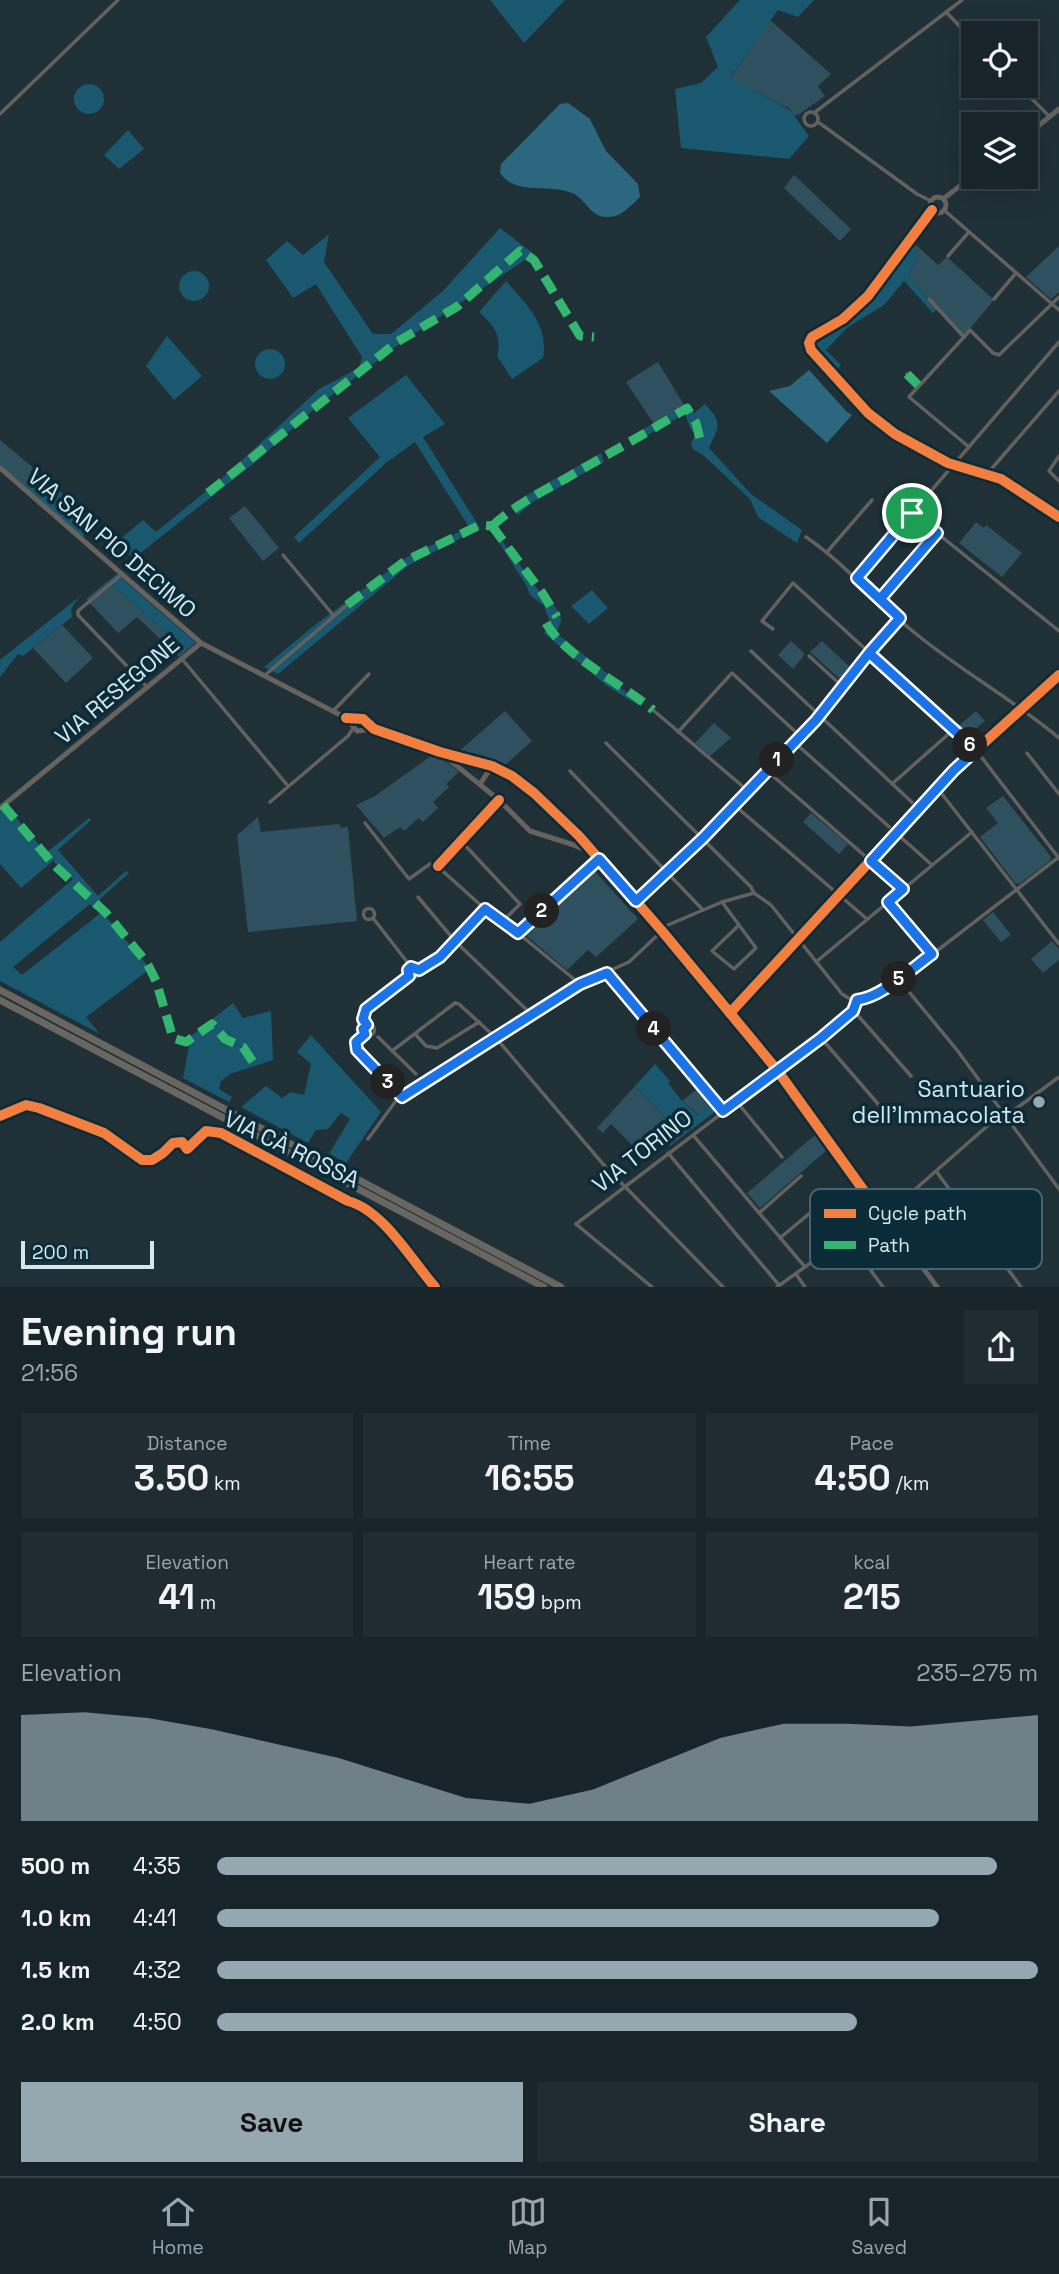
<!DOCTYPE html>
<meta charset="utf-8">
<style>
:root{--surface:#172429;--page:#202c31;--text:#f1f3f6;--muted:#9ea4a8;--line:#364146;--accent:#95a7af}
body{margin:0;font-family:"Space Grotesk",sans-serif;background:var(--page);color:var(--text);height:100vh;display:flex;flex-direction:column;font-size:26px;white-space:nowrap}
*{box-sizing:border-box;margin:0}
p{font-size:23px;color:var(--muted)}
.icon{flex:none;width:38px;height:38px;fill:none;stroke:currentColor;stroke-width:2;stroke-linecap:round;stroke-linejoin:round}
.map{position:relative;height:1287px;overflow:hidden}
.details{display:flex;flex-direction:column;background:var(--surface);flex:1}
.details>*{flex:none}
.fabs{position:absolute;left:961px;top:21px;display:grid;gap:14px}
.fabs a{display:grid;place-items:center;width:77px;height:77px;border-radius:0px;background:var(--surface);box-shadow:0 7px 28px #0002,0 0 0 2px var(--line);font-size:35px}
.scale{position:absolute;left:21px;bottom:18px;width:133px;box-sizing:border-box;padding-left:7px;border:4px solid #d5e7ef;border-top:0;font-size:19px;line-height:24px;white-space:nowrap;color:#d5e7ef;-webkit-text-stroke:5px #0a2b37;paint-order:stroke}
.pin{position:absolute;display:grid;place-items:center;width:60px;height:60px;color:#fff;margin:-30px;border:4px solid #fff;border-radius:50%;box-shadow:0 2px 7px #0007}
.km{position:absolute;width:35px;height:35px;margin:-18px;border-radius:50%;background:#222;color:#fff;font-size:19px;line-height:35px;text-align:center}
.round{display:grid;place-items:center;flex:none;width:74px;height:74px;border-radius:0px;background:var(--page)}
.headline{display:flex;align-items:center;justify-content:space-between;height:119px;padding:0 21px}
h1{font-size:38px;font-weight:800;line-height:52px}
.figures{display:grid;grid-template-columns:repeat(3,1fr);gap:10px;height:119px;padding:7px 21px}
.figures div{display:grid;align-content:center;border-radius:0px;background:var(--page);text-align:center}
.figures b{font-size:35px;font-weight:800}
.figures small{font-size:19px;font-weight:400}
.figures p{font-size:19px}
.chart{height:196px;padding:14px 21px}
.chart p{display:flex;justify-content:space-between}
.chart svg{width:100%;height:126px;margin-top:7px;fill:var(--accent);opacity:.7}
.action{display:flex;gap:14px;margin-top:auto;padding:14px 21px}
.action a{flex:1;height:80px;border-radius:0px;background:var(--accent);color:#111;font-size:28px;font-weight:800;line-height:80px;text-align:center}
.action a+a{background:var(--page);color:var(--text)}
ul{padding:0 21px;list-style:none;font-size:23px}
li{display:grid;grid-template-columns:112px 84px 1fr;align-items:center;height:52px}
li i{height:18px;border-radius:9px;background:var(--accent)}
.dock{display:flex;justify-content:space-around;align-items:center;height:98px;border-top:2px solid var(--line);background:var(--surface);font-size:19px;color:var(--muted)}
.dock a{display:grid;justify-items:center;gap:4px}
.dock .active{color:var(--accent)}
.map>svg:first-child{display:block}
.green{fill:#2e505f}
.forest{fill:#19586e}
.water{fill:#2b6880}
.lines{fill:none;stroke-linecap:round;stroke-linejoin:round}
.street{stroke:#63615e;stroke-width:3.5}
.secondary{stroke:#66625d;stroke-width:5}
.highway{stroke:#696662;stroke-width:7}
.quiet{stroke:#33b770;stroke-width:9;stroke-dasharray:18 9;stroke-linecap:butt}
.cycleway-casing{stroke:#0a2b37;stroke-width:15}
.cycleway{stroke:#f27e40;stroke-width:10}
.route-casing{stroke:#fff;stroke-width:14}
.route{stroke:#1a73e8;stroke-width:9}
.poi-dot{fill:#95a7af;stroke:#0a2b37;stroke-width:2.5}
.labels{text-anchor:middle;stroke-width:7;stroke-linejoin:round;paint-order:stroke}
.street-label{font-size:23px;fill:#d5e7ef;stroke:#0a2b37}
.poi-label{font-size:23px;fill:#d5e7ef;stroke:#0a2b37;text-anchor:end}
.key{fill:#0a2b37;stroke:#47636e;stroke-width:2}
.key-label{font-size:19px;fill:#d5e7ef}
</style>
<div class="map">
<svg width="1059" height="1287" viewBox="0 0 1059 1287">
<rect width="100%" height="100%" fill="#1f3037"/>
<g class="green">
<polygon points="770,20 831,74 818,86 825,96 798,115 794,116 790,109 730,79"/>
<polygon points="794,175 851,229 840,241 784,188"/>
<polygon points="914,243 938,265 947,257 994,300 962,338 908,276 917,259"/>
<polygon points="1059,246 1059,292 1051,299 1026,277"/>
<polygon points="658,362 684,405 654,424 626,382"/>
<polygon points="0,440 41,474 26,489 0,466"/>
<polygon points="245,506 279,548 263,561 229,518"/>
<polygon points="976,522 984,528 986,525 1022,553 1002,577 959,543"/>
<polygon points="108,581 187,650 179,657 137,617 118,633 86,599"/>
<polygon points="62,625 93,658 66,683 33,648"/>
<polygon points="791,641 804,653 803,657 793,669 778,655"/>
<polygon points="822,641 851,668 841,680 810,652"/>
<polygon points="505,711 532,741 504,766 458,752"/>
<polygon points="976,711 985,721 966,737 956,728"/>
<polygon points="714,723 731,738 710,756 695,743"/>
<polygon points="435,753 459,772 446,784 449,787 433,802 438,808 423,822 419,818 404,831 400,827 384,838 356,805 375,796"/>
<polygon points="1003,796 1051,857 1050,861 1019,884 1015,883 980,837 998,823 986,808"/>
<polygon points="811,813 848,844 839,854 803,822"/>
<polygon points="258,817 261,832 339,824 341,828 348,827 357,921 248,932 237,835"/>
<polygon points="592,868 638,919 596,957 588,950 567,970 522,932"/>
<polygon points="993,912 1011,935 1001,942 983,920"/>
<polygon points="1052,941 1059,949 1059,960 1043,973 1031,959"/>
<polygon points="635,1086 683,1136 670,1146 654,1129 635,1148 611,1124 603,1133 597,1128"/>
<polygon points="697,1089 711,1106 699,1115 682,1101"/>
<polygon points="816,1134 827,1150 760,1208 747,1193"/>
</g>
<g class="forest">
<polygon points="490,0 565,0 524,43"/>
<polygon points="740,0 814,0 798,17 778,10 730,78 790,110 809,136 789,159 681,148 675,89 701,83 718,67 706,37"/>
<circle cx="89" cy="99" r="15"/>
<polygon points="128,130 144,149 119,169 104,155"/>
<polygon points="500,228 534,254 402,342 314,409 259,459 133,559 118,541 143,520 156,532 227,474 319,389 359,368 362,357 316,284 293,298 266,260 287,241 303,255 329,234 324,262 373,334 391,334 443,291"/>
<path d="M914 243 917 259 908 276 937 309 933 313 904 281 884 305 848 327 826 350 841 365 835 373C825 363 810 354 814 339 861 310 882 287 914 243Z"/>
<circle cx="194" cy="286" r="15"/>
<path d="M506 281C526 304 549 325 543 358L512 379 497 356C503 335 493 325 479 312Z"/>
<polygon points="167,336 202,376 174,400 146,366"/>
<circle cx="270" cy="364" r="15"/>
<polygon points="406,375 445,424 423,437 480,528 409,565 278,674 264,667 315,625 407,557 469,527 415,442 386,463 299,543 294,537 380,457 348,418"/>
<path d="M705 404C723 423 719 426 709 448L751 494 802 530 797 543 758 517 750 499 703 455 693 449 691 444 695 435 690 428 685 414 635 442 632 436 684 405 694 413Z"/>
<polygon points="601,453 604,462 533,502 518,515 511,508 525,496"/>
<polygon points="41,474 90,519 83,538 26,489"/>
<path d="M494 530 548 603H552C562 615 564 619 556 633L608 674 613 683 641 701 638 705 607 686 544 633 551 624 544 606 530 595 526 585 493 533Z"/>
<polygon points="117,574 196,643 187,650 108,581"/>
<polygon points="592,590 608,608 589,624 571,606"/>
<polygon points="79,597 71,609 72,617 23,656 18,654 0,677 0,660"/>
<polygon points="7,807 46,853 89,818 91,820 58,850 98,896 126,871 129,873 99,900 102,905 95,910 90,904 13,967 22,975 102,912 150,969 86,1017 100,1034 0,981 0,942 73,879 53,861 21,888 0,864 0,811"/>
<polygon points="233,1003 243,1018 271,1011 273,1060 230,1074 221,1081 219,1089 232,1097 229,1102 183,1078 191,1036"/>
<polygon points="311,1035 381,1112 346,1163 329,1154 350,1119 341,1113 328,1129 316,1130 308,1143 241,1107 266,1086 282,1098 291,1092 304,1095 311,1064 297,1052"/>
<polygon points="655,1064 670,1081 668,1083 682,1101 698,1115 711,1106 716,1111 683,1136 635,1086"/>
</g>
<g class="water">
<path d="M568 103 590 119 606 151 638 184 640 197C630 206 622 217 608 217 590 218 587 199 572 193 549 183 516 196 500 173L501 164 560 104Z"/>
<polygon points="809,370 846,411 852,415 827,443 769,391 790,386"/>
</g>
<g class="lines">
<g class="street">
<polyline points="946,12 973,40"/>
<polyline points="1019,86 1050,117"/>
<circle cx="811" cy="119" r="7"/>
<polyline points="814,113 962,0"/>
<polyline points="0,114 118,0"/>
<polyline points="818,122 917,194 931,201"/>
<polyline points="944,210 1059,310"/>
<polyline points="948,256 969,232"/>
<polyline points="929,299 964,337 909,397 969,447"/>
<polyline points="994,299 1016,273"/>
<polyline points="964,337 970,330 993,353 999,355 1059,297"/>
<polyline points="907,374 918,385"/>
<polyline points="1059,456 1049,471 1059,481"/>
<polyline points="987,474 1059,391"/>
<polyline points="912,513 1059,631"/>
<path d="M806 537C847 565 877 603 915 633 961 671 1014 700 1059 738"/>
<polyline points="827,552 872,500"/>
<polyline points="283,555 334,616"/>
<polyline points="121,575 78,611 78,615 147,687"/>
<polyline points="857,577 1059,342"/>
<polyline points="880,599 937,533"/>
<polyline points="773,629 762,621 793,583 976,750 1058,857"/>
<polyline points="751,651 918,808"/>
<polyline points="809,656 842,686"/>
<polyline points="182,659 288,786"/>
<polyline points="264,676 347,605"/>
<polyline points="653,710 747,790"/>
<polyline points="333,711 369,674"/>
<polyline points="678,732 732,673 800,736"/>
<polyline points="794,742 932,865"/>
<polyline points="606,743 751,887 754,893"/>
<polyline points="1027,753 1059,794"/>
<polyline points="766,770 903,889"/>
<polyline points="570,771 703,910"/>
<polyline points="892,784 953,730"/>
<polyline points="938,789 1059,944"/>
<polyline points="270,802 348,736 354,727"/>
<polyline points="733,804 867,919"/>
<polyline points="365,823 409,879 430,864 436,865 496,919 518,933 580,984"/>
<polyline points="461,841 520,904 501,923"/>
<polyline points="438,866 499,800"/>
<polyline points="418,897 455,941 532,1015"/>
<polyline points="636,900 703,838 816,720 869,653 900,619"/>
<polyline points="722,902 756,948 734,969 712,951 739,925"/>
<polyline points="888,902 932,954"/>
<circle cx="369" cy="914" r="5.5"/>
<polyline points="373,918 411,967"/>
<polyline points="668,925 722,902 754,893 771,905 842,994 850,999 863,999 895,983 1059,857"/>
<polyline points="518,933 599,859"/>
<polyline points="816,962 972,832"/>
<circle cx="414" cy="972" r="5.5"/>
<polyline points="419,970 440,957 485,909"/>
<polyline points="607,973 722,1111"/>
<polyline points="896,983 905,987 957,1050 1059,1189"/>
<polyline points="854,1011 911,1076"/>
<circle cx="369" cy="1030" r="5.5"/>
<polyline points="367,1025 363,1019 366,1009 409,976"/>
<polyline points="365,1034 357,1042 357,1050 402,1097"/>
<polyline points="415,1034 426,1046 437,1048 479,1022"/>
<polyline points="378,1037 416,1074"/>
<polyline points="821,1038 879,1105"/>
<polyline points="392,1051 455,1003 459,1004 496,1038 603,1164 723,1287"/>
<polyline points="737,1102 782,1157"/>
<path d="M0 1116 26 1105 39 1108 104 1133 142 1160H152L163 1153 173 1143 182 1142 187 1149 206 1131 221 1133 348 1201C383 1210 412 1261 435 1287"/>
<polyline points="693,1135 805,1267"/>
<polyline points="368,1139 395,1102 580,984 629,962 662,931"/>
<polyline points="668,1153 779,1285"/>
<polyline points="936,1171 1021,1287"/>
<polyline points="886,1206 893,1205 904,1199 993,1121 1017,1108 1059,1077"/>
<polyline points="759,1213 801,1176"/>
<polyline points="780,1238 822,1203"/>
<polyline points="847,1238 883,1287"/>
<polyline points="796,1274 805,1287"/>
<polyline points="652,1287 576,1224 821,1038 854,1011 857,1000"/>
<polyline points="777,1287 879,1214"/>
</g>
<g class="secondary">
<polyline points="1026,136 1059,109"/>
<circle cx="938" cy="205" r="8"/>
<polyline points="943,199 973,176"/>
<polyline points="932,210 868,296 843,319 812,337 809,343 811,350 868,413 895,434 948,463 1001,479 1059,517"/>
<polyline points="0,468 201,643 346,718 357,731 374,729"/>
<polyline points="346,718 363,719 374,729 440,752 492,766 512,776 534,793 579,836 662,931 730,1013 777,1070 877,1209"/>
<polyline points="442,754 499,800 530,831 574,845 592,853"/>
<polyline points="480,784 492,766"/>
<polyline points="0,808 201,643"/>
<polyline points="730,1013 954,770 1059,675"/>
<circle cx="882" cy="1210" r="5.5"/>
<polyline points="884,1215 937,1287"/>
</g>
<g class="highway">
<polyline points="0,990 561,1287"/>
<polyline points="0,1000 544,1287"/>
</g>
<g class="quiet">
<polyline points="907,374 918,385"/>
<polyline points="208,493 397,342 458,306 520,251 534,260 580,336 594,337"/>
<path d="M492 526C514 506 539 493 565 479 606 455 647 433 687 408L696 423 700 439"/>
<polyline points="492,526 543,594 557,617"/>
<polyline points="347,605 405,561 480,525 492,526"/>
<path d="M546 623C565 657 623 684 653 710"/>
<polyline points="3,805 53,864 106,913 147,963 156,981 173,1038 186,1042 212,1024 225,1039 243,1047 257,1068"/>
</g>
<g class="cycleway-casing">
<g id="cycleway">
<polyline points="932,210 868,296 843,319 812,337 809,343 811,350 868,413 895,434 948,463 1001,479 1059,517"/>
<polyline points="346,718 363,719 374,729 440,752 492,766 512,776 534,793 579,836 662,931 730,1013 777,1070 877,1209"/>
<polyline points="438,866 499,800"/>
<polyline points="730,1013 954,770 1059,675"/>
<path d="M0 1116 26 1105 39 1108 104 1133 142 1160H152L163 1153 173 1143 182 1142 187 1149 206 1131 221 1133 348 1201C383 1210 412 1261 435 1287"/>
</g>
</g>
<use href="#cycleway" class="cycleway"/>
</g>
<g class="lines">
<g class="route-casing">
<path id="route" d="M912 513 857 578 900 618 869 653 816 720 703 838 636 901 599 859 518 933 485 909 440 957 419 970 411 967 408 970 409 976 366 1009 363 1019 367 1025 363 1029 365 1034 356 1042 357 1050 402 1097 580 984 607 973 723 1111 821 1038 853 1011 857 1000C882 997 911 969 932 954L888 902 903 889 871 861 954 770 976 750 869 653 900 618 880 599 937 533 912 513"/>
</g>
<use href="#route" class="route"/>
</g>
<circle class="poi-dot" cx="1039" cy="1102" r="7"/>
<g class="labels">
<g class="street-label">
<text transform="translate(112 543) rotate(41)" y="8">VIA SAN PIO DECIMO</text>
<text transform="translate(117 690) rotate(-40)" y="8">VIA RESEGONE</text>
<text transform="translate(292 1149) rotate(26)" y="8">VIA CÀ ROSSA</text>
<text transform="translate(642 1151) rotate(-38)" y="8">VIA TORINO</text>
</g>
<g class="poi-label">
<text x="1025" y="1097">Santuario<tspan x="1025" dy="26">dell'Immacolata</tspan></text>
</g>
</g>
<rect x="810" y="1189" width="232" height="80" rx="10" class="key"/>
<rect x="824" y="1209" width="32" height="9" fill="#f27e40"/>
<rect x="824" y="1241" width="32" height="8" fill="#33b770"/>
<g class="key-label">
<text x="868" y="1220">Cycle path</text>
<text x="868" y="1252">Path</text>
</g>
</svg>
<div class="fabs">
<a><svg class="icon" aria-label="locate" viewBox="0 0 24 24"><circle cx="12" cy="12" r="6"/><path d="M12 2v4M12 18v4M2 12h4M18 12h4"/></svg></a>
<a><svg class="icon" aria-label="layers" viewBox="0 0 24 24"><path d="M12 4l9 5-9 5-9-5zM3 14l9 5 9-5"/></svg></a>
</div>
<div class="scale">200 m</div>
<div class="pin" style="left:912px;top:513px;background:#1e9e55"><svg class="icon" aria-label="arrive" viewBox="0 0 24 24"><path d="M6 21V4h12l-3 4 3 4H6"/></svg></div>
<b class="km" style="left:777px;top:760px">1</b>
<b class="km" style="left:542px;top:911px">2</b>
<b class="km" style="left:388px;top:1082px">3</b>
<b class="km" style="left:654px;top:1029px">4</b>
<b class="km" style="left:899px;top:979px">5</b>
<b class="km" style="left:970px;top:745px">6</b>
</div>
<section class="details">
<div class="headline"><div><h1>Evening run</h1><p>21:56</p></div><a class="round"><svg class="icon" aria-label="share" viewBox="0 0 24 24"><path d="M12 15V3M7 8l5-5 5 5M5 13v7h14v-7"/></svg></a></div>
<div class="figures">
<div><p>Distance</p><b>3.50<small> km</small></b></div>
<div><p>Time</p><b>16:55</b></div>
<div><p>Pace</p><b>4:50<small> /km</small></b></div>
</div>
<div class="figures">
<div><p>Elevation</p><b>41<small> m</small></b></div>
<div><p>Heart rate</p><b>159<small> bpm</small></b></div>
<div><p>kcal</p><b>215</b></div>
</div>
<div class="chart"><p><span>Elevation</span>235–275 m</p>
<svg viewBox="0 0 160 44" preserveAspectRatio="none"><path d="M0 44V7L10 6L20 8L30 12L40 17L50 22L60 29L70 36L80 38L90 33L100 24L110 15L120 10L130 10L140 11L150 9L160 7V44z"/></svg>
</div>
<ul>
<li><b>500 m</b>4:35<i style="width:95%"></i></li>
<li><b>1.0 km</b>4:41<i style="width:88%"></i></li>
<li><b>1.5 km</b>4:32<i style="width:100%"></i></li>
<li><b>2.0 km</b>4:50<i style="width:78%"></i></li>
</ul>
<div class="action"><a>Save</a><a>Share</a></div>
</section>
<nav class="dock">
<a class="active"><svg class="icon" aria-label="home" viewBox="0 0 24 24"><path d="M3 11l9-7 9 7M6 9v11h12V9"/></svg>Home</a>
<a><svg class="icon" aria-label="map" viewBox="0 0 24 24"><path d="M3 6l6-2 6 2 6-2v14l-6 2-6-2-6 2zM9 4v14M15 6v14"/></svg>Map</a>
<a><svg class="icon" aria-label="saved" viewBox="0 0 24 24"><path d="M7 4h10v16l-5-4-5 4z"/></svg>Saved</a>
</nav>
